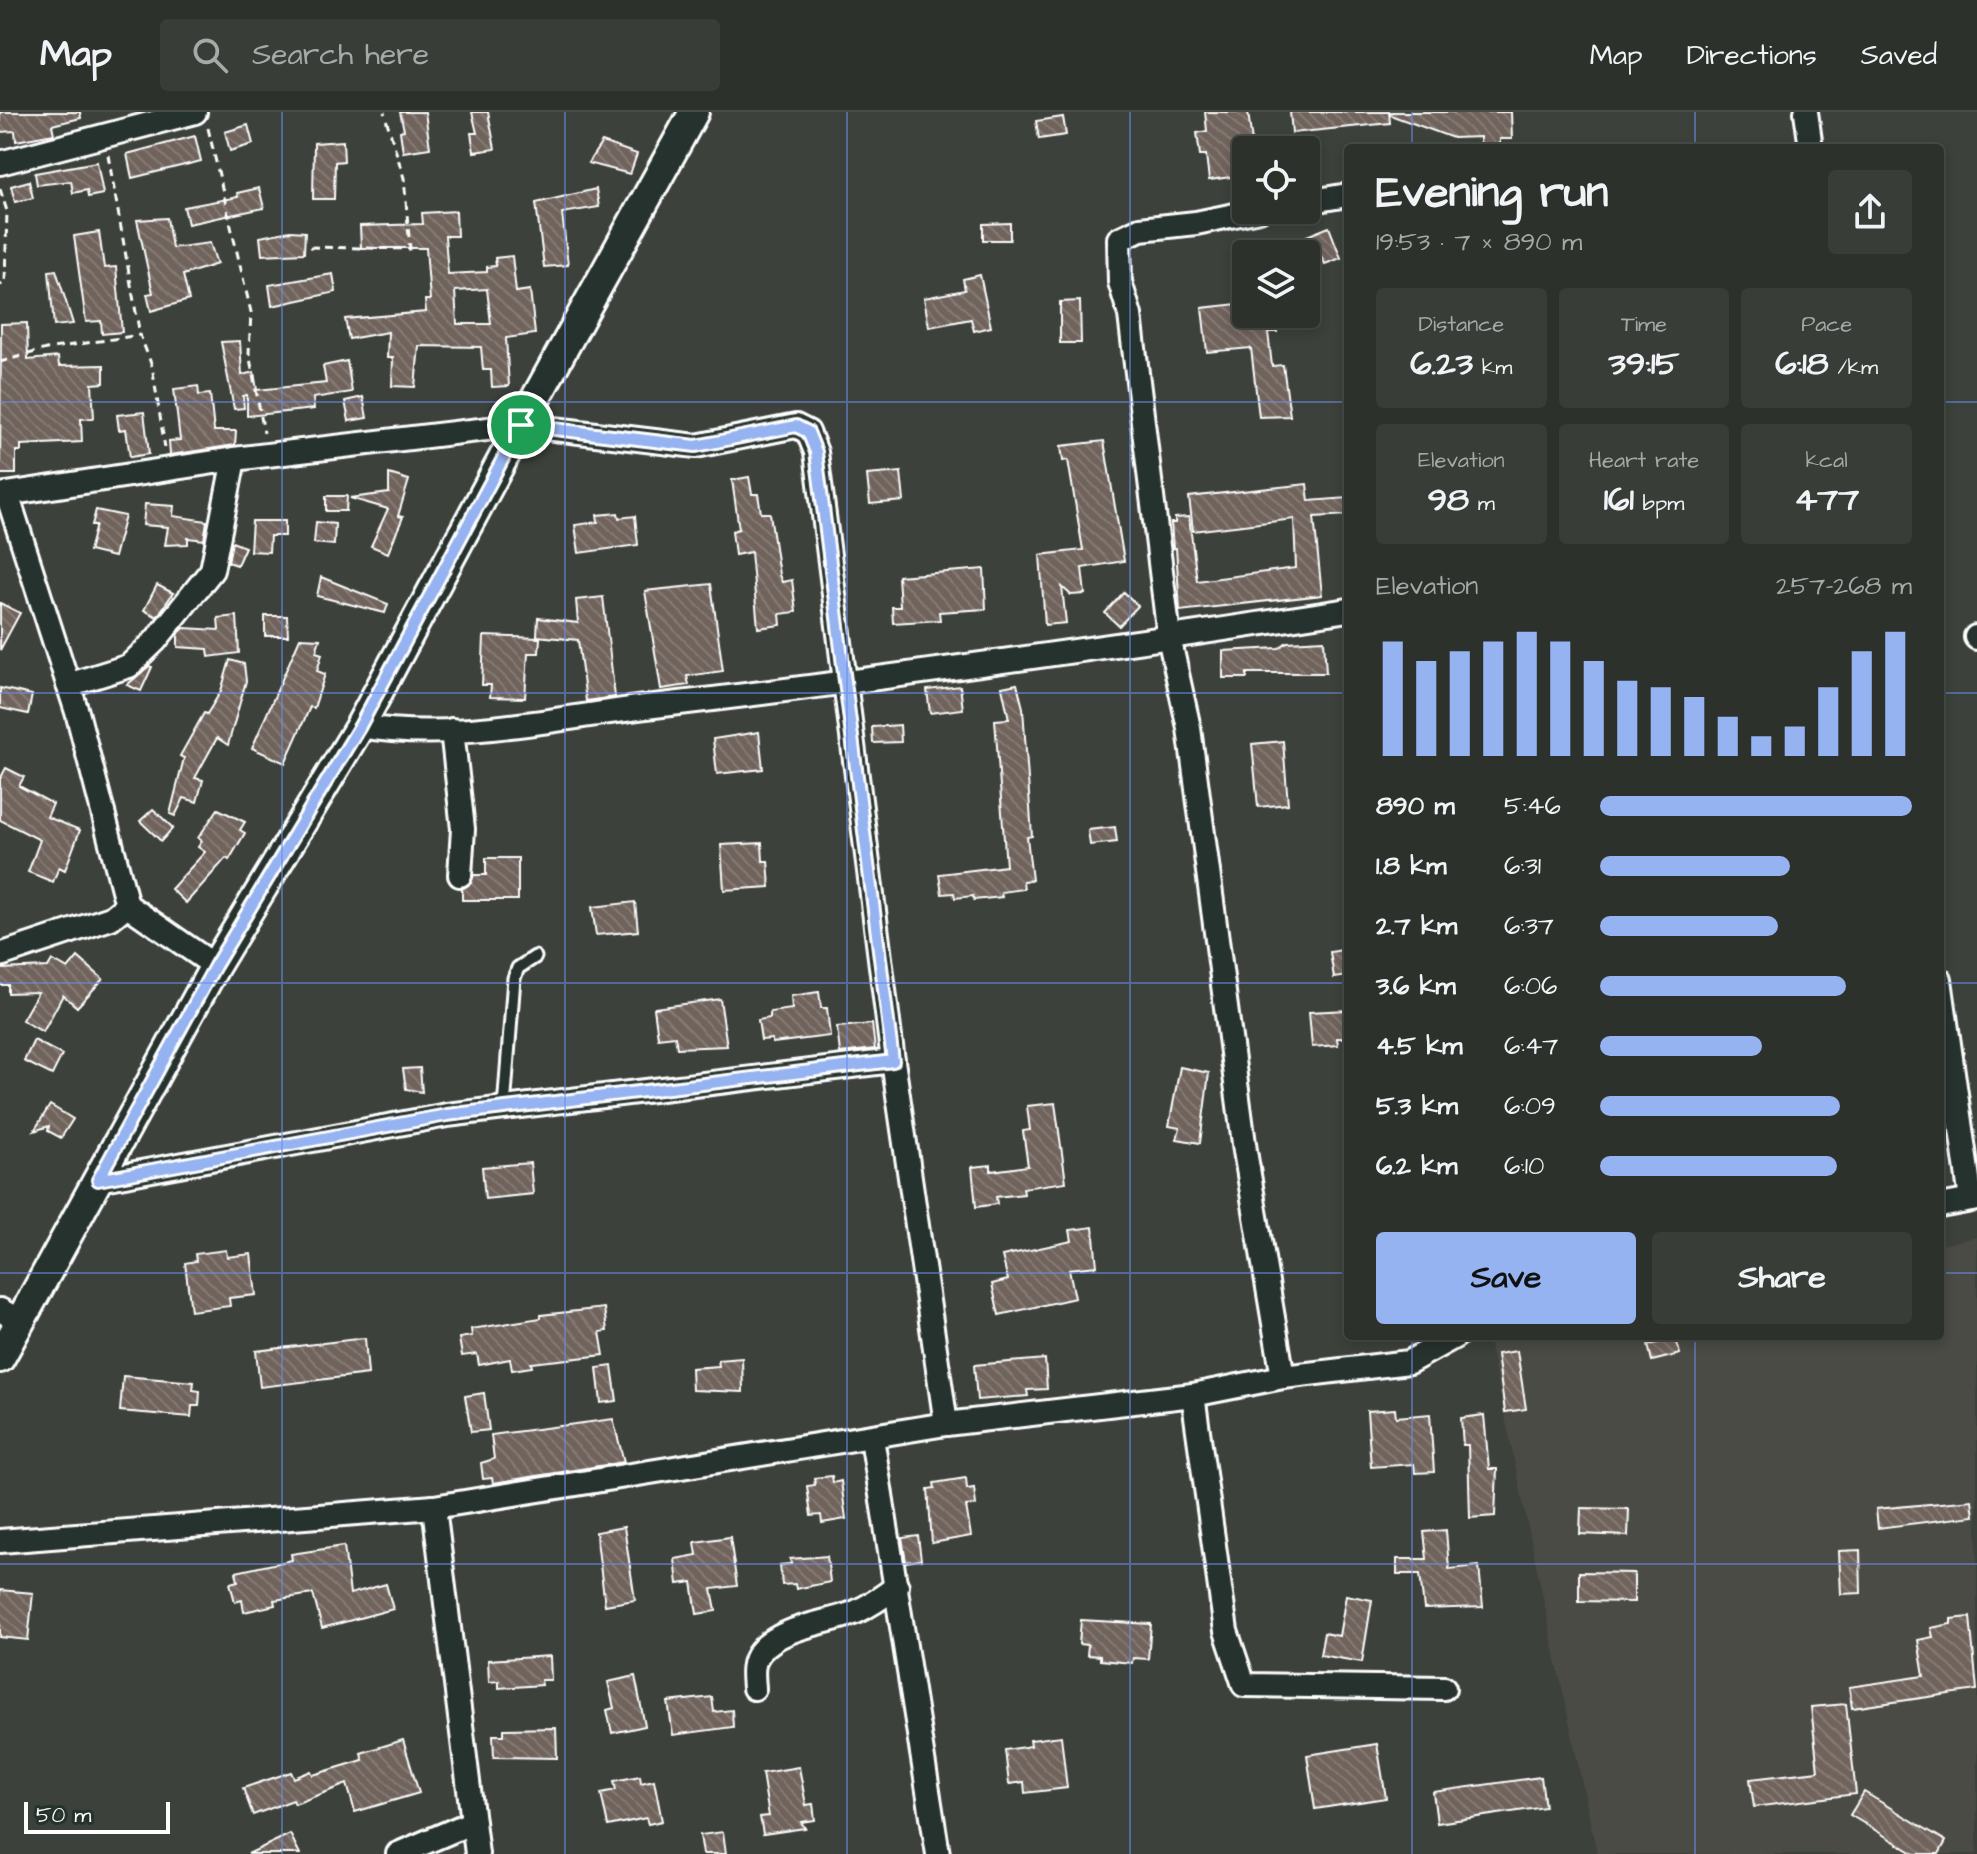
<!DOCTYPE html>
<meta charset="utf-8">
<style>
:root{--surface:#2d312c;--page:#393d38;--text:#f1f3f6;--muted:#a7a9a9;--line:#484c48;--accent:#95b2f1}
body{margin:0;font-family:"Architects Daughter",sans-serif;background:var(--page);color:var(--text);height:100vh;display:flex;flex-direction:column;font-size:30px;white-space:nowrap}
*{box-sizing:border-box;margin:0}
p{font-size:26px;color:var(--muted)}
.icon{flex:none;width:44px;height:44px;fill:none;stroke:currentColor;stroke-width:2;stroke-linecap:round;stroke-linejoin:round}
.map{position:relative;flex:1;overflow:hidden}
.sheet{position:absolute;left:1344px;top:32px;width:600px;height:1196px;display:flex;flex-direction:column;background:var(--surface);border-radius:8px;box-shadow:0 4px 12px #0003,0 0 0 2px var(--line)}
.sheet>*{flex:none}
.controls{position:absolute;left:1232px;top:24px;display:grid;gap:16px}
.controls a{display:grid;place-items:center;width:88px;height:88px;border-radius:8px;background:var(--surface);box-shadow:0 4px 12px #0003,0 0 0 2px var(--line);font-size:40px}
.scale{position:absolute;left:24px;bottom:20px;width:146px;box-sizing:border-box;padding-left:8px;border:4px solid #fff;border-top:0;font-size:22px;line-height:28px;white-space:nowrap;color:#fff;-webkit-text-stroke:6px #26332d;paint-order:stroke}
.pin{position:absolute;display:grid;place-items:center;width:68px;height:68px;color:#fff;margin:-34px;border:4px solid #fff;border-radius:50%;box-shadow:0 2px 8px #0007}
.round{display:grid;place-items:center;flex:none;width:84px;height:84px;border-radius:8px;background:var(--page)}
.head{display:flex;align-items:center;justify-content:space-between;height:136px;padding:0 32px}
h1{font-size:44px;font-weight:800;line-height:60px}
.stats{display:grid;grid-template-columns:repeat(3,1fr);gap:12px;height:136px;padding:8px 32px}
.stats div{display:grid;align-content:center;border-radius:8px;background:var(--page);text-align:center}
.stats b{font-size:34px;font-weight:800}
.stats small{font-size:22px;font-weight:400}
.stats p{font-size:22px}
.chart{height:224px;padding:16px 32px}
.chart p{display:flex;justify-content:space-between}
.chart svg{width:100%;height:144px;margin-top:8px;stroke:var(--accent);stroke-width:6}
.cta{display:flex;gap:16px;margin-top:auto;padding:16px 32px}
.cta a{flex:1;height:92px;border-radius:8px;background:var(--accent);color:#111;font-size:32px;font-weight:800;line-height:92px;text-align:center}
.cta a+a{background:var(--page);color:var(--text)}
ul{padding:0 32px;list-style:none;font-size:26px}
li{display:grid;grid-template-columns:128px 96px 1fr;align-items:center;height:60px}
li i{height:20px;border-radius:10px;background:var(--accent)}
header{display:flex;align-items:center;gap:48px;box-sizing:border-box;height:112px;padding:0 40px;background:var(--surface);border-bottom:2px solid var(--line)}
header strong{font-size:38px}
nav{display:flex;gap:44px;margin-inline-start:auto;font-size:28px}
.search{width:560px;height:72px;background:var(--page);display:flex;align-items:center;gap:20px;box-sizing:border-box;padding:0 28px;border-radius:8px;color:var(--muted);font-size:30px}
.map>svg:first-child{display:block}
.built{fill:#4b4b45}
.building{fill:url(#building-back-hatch);stroke:#fff;stroke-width:2;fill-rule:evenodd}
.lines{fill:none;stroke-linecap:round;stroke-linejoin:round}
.service-casing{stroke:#fff;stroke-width:17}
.minor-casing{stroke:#fff;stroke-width:28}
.tertiary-casing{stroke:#fff;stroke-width:34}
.path{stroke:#fff;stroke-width:3;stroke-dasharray:8 6;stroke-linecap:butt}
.service{stroke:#26332d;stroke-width:11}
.minor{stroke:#26332d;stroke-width:22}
.tertiary{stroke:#26332d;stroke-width:28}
.route-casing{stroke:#fff;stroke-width:16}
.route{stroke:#95b2f1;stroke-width:10}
.grid{fill:none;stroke:#6c8ce6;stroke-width:2;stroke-opacity:0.55}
</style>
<header>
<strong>Map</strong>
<div class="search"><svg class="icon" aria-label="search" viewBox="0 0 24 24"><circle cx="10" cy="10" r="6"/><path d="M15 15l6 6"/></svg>Search here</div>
<nav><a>Map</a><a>Directions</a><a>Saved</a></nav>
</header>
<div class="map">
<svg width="1977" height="1742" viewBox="0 0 1977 1742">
<defs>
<pattern id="building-back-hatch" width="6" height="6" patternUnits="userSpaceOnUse" patternTransform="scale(2)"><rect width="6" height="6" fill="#6f635b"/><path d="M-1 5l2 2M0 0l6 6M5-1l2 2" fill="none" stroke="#857a74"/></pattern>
</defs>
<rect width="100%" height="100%" fill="#3c413b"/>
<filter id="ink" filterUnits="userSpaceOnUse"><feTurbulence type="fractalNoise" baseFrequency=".0125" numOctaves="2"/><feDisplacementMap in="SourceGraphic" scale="16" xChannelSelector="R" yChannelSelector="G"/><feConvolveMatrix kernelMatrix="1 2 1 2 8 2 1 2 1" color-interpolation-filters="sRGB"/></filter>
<g filter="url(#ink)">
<polygon class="built" points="1977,1125 1977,1742 1597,1742 1488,1224 1940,1224 1940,1133"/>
<g class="building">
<polygon points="0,0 80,0 81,6 52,13 54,22 16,29 15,19 0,20"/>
<polygon points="400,0 425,0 430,36 403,40 400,19 404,18"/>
<polygon points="472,0 488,0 495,37 474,40 471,21 477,21"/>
<polygon points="1205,0 1248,0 1253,38 1246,38 1246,63 1209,68 1206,43 1200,43 1197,21 1207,19"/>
<polygon points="1290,0 1389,0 1390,11 1292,21"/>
<polygon points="1391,0 1511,0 1512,27 1500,27 1500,33 1480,34 1480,25 1453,26 1390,3"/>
<polygon points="1063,5 1066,23 1039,27 1036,9"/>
<polygon points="248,13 253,32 230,39 225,20"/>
<polygon points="195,24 201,49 132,66 127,42"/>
<polygon points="343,29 344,49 335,50 334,87 313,87 314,31"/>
<polygon points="602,30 637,42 630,62 588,51"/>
<polygon points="97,50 103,82 88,85 87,78 73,81 71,69 37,73 35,61"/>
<polygon points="29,69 33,86 15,90 11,74"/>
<polygon points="259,76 264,96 188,112 184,95 238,85 237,81"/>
<polygon points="596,77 599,95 562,101 568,153 544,155 536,91"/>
<path d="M456 99 457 124H445L448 162 487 160V155L496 154 495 146 512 144 516 180 530 178 535 222 506 226 509 274 492 275 491 258H483L481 235 419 234 415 275 392 274 393 246H387L388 220 349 227 345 207 426 200 425 188H430L426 136H361L360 114 423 112 422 101ZM487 177 491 212H457L455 179Z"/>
<polygon points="167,106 172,136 210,131 217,152 183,163 189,188 151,199 147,182 153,181 137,108"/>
<polygon points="1010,111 1010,128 983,128 983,112"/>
<polygon points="1329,115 1341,146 1325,152 1321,144 1306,150 1306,142 1262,142"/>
<polygon points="290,119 305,120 304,141 262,143 260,125"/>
<polygon points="99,120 104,156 116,155 122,220 102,222 101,209 86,210 74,124"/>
<polygon points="56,158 73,212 54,214 49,159"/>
<polygon points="333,162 336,180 272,194 269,173"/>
<polygon points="980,163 991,215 974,219 971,207 929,215 924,186 965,178 963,167"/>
<polygon points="1080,189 1081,231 1060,231 1060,190"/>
<polygon points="1246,191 1246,202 1275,202 1277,220 1268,220 1272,254 1283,253 1290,304 1259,305 1251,236 1207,240 1202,196"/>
<polygon points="27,211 28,248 58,245 59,254 104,253 104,271 92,272 94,306 81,307 82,330 21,333 21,339 16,339 16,362 0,362 1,212"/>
<polygon points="240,229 242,263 254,260 257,278 326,271 323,254 347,249 352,280 313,286 314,297 247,304 247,283 243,284 244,296 234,297 221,230"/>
<polygon points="198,274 199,283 210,282 214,319 236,319 235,333 170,343 169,329 180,328 174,277"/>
<polygon points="363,285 367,306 349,309 345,289"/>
<polygon points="144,300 149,342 130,345 126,317 119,318 117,303"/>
<polygon points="1104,329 1124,449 1082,456 1085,482 1071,483 1062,475 1066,511 1045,513 1040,443 1083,438 1068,348 1063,349 1061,334"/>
<polygon points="901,360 904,389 870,392 867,363"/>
<polygon points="389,362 409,368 398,404 403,405 388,441 371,434 388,397 350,386 389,381"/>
<polygon points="749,365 752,382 758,382 761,401 770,401 779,463 782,470 792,468 796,500 780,502 781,513 758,516 751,440 735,443 732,419 739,417 732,368"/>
<polygon points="1307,372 1309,389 1348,386 1348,403 1314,405 1322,483 1180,499 1176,436 1173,436 1171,411 1175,411 1175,406 1189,405 1197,469 1296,456 1294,407 1193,419 1189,385"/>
<polygon points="326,384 347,384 346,399 326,399"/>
<polygon points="145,392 174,394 173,404 207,409 204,428 188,426 188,432 165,433 168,415 143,413"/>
<polygon points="96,398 125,404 114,445 89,439 96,413 92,413"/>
<polygon points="618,401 619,406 635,404 638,433 579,441 575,413 598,410 597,403"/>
<polygon points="252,409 285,409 285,424 270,424 269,440 250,439"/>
<polygon points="316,410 335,412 334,433 314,431"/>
<polygon points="232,430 245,435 237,453 228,450"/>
<polygon points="984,457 986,497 939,500 940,508 893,511 892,495 900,495 898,464"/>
<polygon points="321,465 388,492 385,501 317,484"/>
<polygon points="711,472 723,559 687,564 689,573 661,577 645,479"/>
<polygon points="157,473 173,481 157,505 144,498"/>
<polygon points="1124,480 1138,494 1119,514 1105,501"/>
<polygon points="603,485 615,585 586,589 578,528 537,524 538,506 578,511 576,488"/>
<polygon points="0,491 20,501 0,538"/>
<polygon points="237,504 239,541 209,545 208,537 178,535 178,522 184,516 219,518 218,506"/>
<polygon points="265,504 287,504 288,524 265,524"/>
<polygon points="484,524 540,526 539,541 528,541 525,586 490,585 491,573 482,573"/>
<polygon points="300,526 320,527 316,540 322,542 317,559 325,562 314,596 310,595 285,651 252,636"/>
<polygon points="1324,528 1326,561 1247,561 1247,566 1223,566 1223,539 1279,536 1287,530"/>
<polygon points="230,548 244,552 246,569 228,633 217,626 195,666 203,668 197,690 184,686 175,704 170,702 184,646 180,644 204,601 207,602 221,579"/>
<polygon points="149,554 152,555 141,579 127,573"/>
<polygon points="1017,572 1023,596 1032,724 1027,725 1032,768 1023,769 1024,777 1001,780 1002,785 974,788 973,784 955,786 954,781 942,782 939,762 1006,754 995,608 1009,607 1002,575"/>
<polygon points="960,574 963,597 930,601 927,578"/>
<polygon points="0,576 32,583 28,602 0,596"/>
<polygon points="900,613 901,630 873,631 872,615"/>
<polygon points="759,620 763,657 717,662 713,627"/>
<polygon points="1283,629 1288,692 1258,695 1252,632"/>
<polygon points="6,656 24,665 19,674 53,692 47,705 80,718 65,758 59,755 53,770 28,760 40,728 0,708 0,667"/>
<polygon points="153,697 173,716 161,729 140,709"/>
<polygon points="218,697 245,710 240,718 245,721 229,748 226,746 186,791 171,777 205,740 198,735 202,729 198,726"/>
<polygon points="1115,715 1117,730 1090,733 1088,718"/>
<polygon points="762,731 763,749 768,749 770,775 724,778 721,733"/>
<polygon points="486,746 518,746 518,788 462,788 462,777 471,771 474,763 486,763"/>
<polygon points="635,790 638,819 596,823 592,795"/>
<polygon points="1348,837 1348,864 1334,866 1330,840"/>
<polygon points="78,845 103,867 77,895 63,883 43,920 22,908 38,880 8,881 8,873 0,873 0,857 48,855 52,848 68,857"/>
<polygon points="819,880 821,896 827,896 830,924 772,931 772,927 761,928 758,908 770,906 770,900 792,897 791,884"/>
<polygon points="720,887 727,934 677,936 675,924 658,926 654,896"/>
<polygon points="1348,898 1348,926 1337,926 1338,933 1312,935 1309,900"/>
<polygon points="872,912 875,937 840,941 837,915"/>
<polygon points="34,928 62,943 52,963 24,949"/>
<polygon points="1180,955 1209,961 1200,1031 1177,1027 1180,1016 1169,1014"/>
<polygon points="420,956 422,980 406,977 403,957"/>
<polygon points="1055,991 1066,1070 1023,1076 1024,1082 996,1085 997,1092 976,1095 972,1055 991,1053 991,1059 1028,1054 1023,1019 1030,1018 1027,994"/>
<polygon points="50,993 73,1007 61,1026 48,1019 49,1014 34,1019"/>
<polygon points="530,1051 533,1082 485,1087 482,1055"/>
<polygon points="1093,1115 1097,1154 1069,1157 1075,1186 999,1203 992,1172 1008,1168 1002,1144 1072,1129 1070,1118"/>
<polygon points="226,1138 227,1145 251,1142 256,1183 229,1186 230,1194 191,1199 185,1151 196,1149 195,1142"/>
<polygon points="604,1196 607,1219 600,1220 604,1243 531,1251 532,1255 512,1258 510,1247 479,1253 477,1242 462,1244 459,1226 472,1224 471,1217 541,1206 541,1203"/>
<polygon points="365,1226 368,1262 260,1275 256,1239"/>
<polygon points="1676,1227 1680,1242 1652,1249 1648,1233"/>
<polygon points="1517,1239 1526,1297 1505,1300 1497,1242"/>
<polygon points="742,1246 743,1280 692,1278 691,1256 719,1254 718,1248"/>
<polygon points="1045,1247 1047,1277 1027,1278 1028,1284 977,1288 974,1253"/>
<polygon points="612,1254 617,1289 601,1291 597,1256"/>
<polygon points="123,1264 194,1270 193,1278 200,1279 199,1294 192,1294 191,1305 120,1299"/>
<polygon points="484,1281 489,1318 471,1320 465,1284"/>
<polygon points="1395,1297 1396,1305 1430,1302 1434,1360 1415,1361 1414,1352 1371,1355 1367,1299"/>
<polygon points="1484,1303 1489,1357 1497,1357 1495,1404 1470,1406 1468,1333 1463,1333 1461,1306"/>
<polygon points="613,1307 624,1350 493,1371 492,1366 483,1367 481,1351 494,1347 491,1323"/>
<polygon points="832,1364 833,1371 841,1369 846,1407 822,1411 821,1403 811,1404 807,1374 815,1373 814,1366"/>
<polygon points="966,1366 967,1377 974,1376 976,1393 966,1394 971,1424 932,1431 928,1377 935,1376 934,1371"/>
<polygon points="1972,1388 1974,1404 1878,1416 1876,1397"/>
<polygon points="1581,1396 1629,1397 1628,1424 1580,1422"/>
<polygon points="624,1415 635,1488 605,1493 596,1420"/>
<polygon points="1446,1418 1449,1457 1479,1454 1483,1495 1424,1497 1420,1462 1397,1462 1397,1447 1427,1447 1424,1420"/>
<polygon points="918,1424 921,1448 906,1450 902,1426"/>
<polygon points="730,1425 737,1474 712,1477 716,1499 697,1502 692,1470 678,1472 675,1447 697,1443 695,1430"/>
<polygon points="344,1434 350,1482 386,1472 393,1497 322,1516 313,1482 274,1488 275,1493 244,1500 242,1488 235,1490 230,1471 238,1469 236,1460 292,1448 291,1442"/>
<polygon points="1860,1438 1861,1481 1841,1482 1839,1439"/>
<polygon points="827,1444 830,1470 796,1477 795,1472 782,1473 780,1453 791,1452 790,1447"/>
<polygon points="1579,1460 1634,1461 1634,1490 1579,1489"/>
<polygon points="0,1478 33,1481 28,1528 0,1525"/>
<polygon points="1346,1483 1372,1488 1362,1550 1320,1543 1324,1521 1339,1524"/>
<polygon points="1970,1505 1977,1578 1852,1596 1849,1575 1924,1564 1918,1528 1933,1525 1931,1516 1951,1512 1951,1507"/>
<polygon points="1081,1508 1151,1512 1148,1547 1133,1546 1132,1551 1100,1548 1100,1544 1087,1543 1088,1533 1079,1532"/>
<polygon points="550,1544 551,1568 541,1568 542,1573 499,1576 499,1569 489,1570 488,1548"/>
<polygon points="635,1564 645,1614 612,1621 607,1598 614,1596 608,1570"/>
<polygon points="712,1585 714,1600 732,1598 733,1615 673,1623 668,1590"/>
<polygon points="1846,1592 1856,1682 1754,1695 1750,1667 1818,1659 1811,1595"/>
<polygon points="556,1616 557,1646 494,1645 493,1623 504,1623 504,1617"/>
<polygon points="1061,1624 1067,1676 1025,1681 1024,1670 1009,1672 1005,1638 1031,1634 1030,1628"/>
<polygon points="403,1628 419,1681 355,1700 347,1672 295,1692 293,1688 253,1703 243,1676 291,1660 294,1666 311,1659 313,1663 363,1648 361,1641"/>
<polygon points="1377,1632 1386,1686 1315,1697 1307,1643"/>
<polygon points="799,1655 806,1693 813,1692 815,1708 801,1710 805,1716 763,1722 760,1705 769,1704 762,1661"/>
<polygon points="640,1664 641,1671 654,1668 662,1709 648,1712 646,1706 608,1714 601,1681 616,1678 614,1669"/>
<polygon points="1541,1665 1545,1695 1437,1711 1433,1680"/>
<polygon points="1864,1680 1946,1729 1939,1742 1915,1742 1850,1703"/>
<polygon points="723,1720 726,1742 703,1742 700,1723"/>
<polygon points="290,1722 300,1742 248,1742"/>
</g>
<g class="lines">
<g class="service-casing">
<polyline id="service" points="504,996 514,866 518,856 535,845"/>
</g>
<g class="minor-casing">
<g id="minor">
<polyline points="1806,0 1811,36"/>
<polyline points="0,51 195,0"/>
<polyline points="1306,90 1348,83"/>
<polyline points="1259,98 1196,111 1140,117 1119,127 1120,170 1130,203 1169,525 1189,616 1245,1039 1283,1265"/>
<polyline points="7,382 77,600 127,793 215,854"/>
<polyline points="0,383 234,347 521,313 696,334 796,314 808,320 816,340 893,949 946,1312"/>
<polyline points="1976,525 1977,526"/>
<polyline points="68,573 129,554 155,529 212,458 234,347"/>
<path d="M360 614C452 631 561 605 654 594 886 567 1117 534 1348 498"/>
<polyline points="452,618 463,717 460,763"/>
<polyline points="0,843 111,806 127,793"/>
<polyline points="1940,868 1971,1088"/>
<polyline points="98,1068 447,1003 893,949"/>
<polyline points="1940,1094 1977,1087"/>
<polyline points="0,1198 20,1209"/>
<polyline points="1193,1283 1226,1519 1244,1573 1444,1576"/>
<polyline points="872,1326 938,1742"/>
<polyline points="434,1395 477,1742"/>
<polyline points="0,1429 434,1395 946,1312 1193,1283 1283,1265 1409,1250 1456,1224"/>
<path d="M754 1576C753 1563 751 1551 760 1540 781 1514 826 1512 856 1500 871 1493 884 1484 897 1474"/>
<polyline points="398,1742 473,1710"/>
</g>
</g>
<g class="tertiary-casing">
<polyline id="tertiary" points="0,1246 215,854 360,614 521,313 694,0"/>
</g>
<g class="path">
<polyline points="208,16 251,200 249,241 264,321"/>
<polyline points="108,43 140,223"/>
<polyline points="0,77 7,99 5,171 0,173"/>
<polyline points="310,135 410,137 404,66 384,0"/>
<polyline points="0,250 46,237 140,223 152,254 165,336"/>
</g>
<use href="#service" class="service"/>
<use href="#minor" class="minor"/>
<use href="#tertiary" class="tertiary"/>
</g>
</g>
<g class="lines" filter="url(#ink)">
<g class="route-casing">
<polygon id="route" points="521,313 696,334 796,314 808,320 816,340 893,949 447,1003 98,1068 215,854 360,614"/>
</g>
<use href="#route" class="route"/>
</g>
<path class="grid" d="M282 0V1742M565 0V1742M847 0V1742M1130 0V1742M1412 0V36M1695 0V36M0 290H1348M1940 290H1977M0 581H1348M1940 581H1977M0 871H1348M1940 871H1977M0 1161H1348M1940 1161H1977M1412 1224V1742M1695 1224V1742M0 1452H1977"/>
</svg>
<div class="controls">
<a><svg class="icon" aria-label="locate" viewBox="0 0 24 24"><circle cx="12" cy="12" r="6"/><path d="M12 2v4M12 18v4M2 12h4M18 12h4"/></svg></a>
<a><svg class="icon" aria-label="layers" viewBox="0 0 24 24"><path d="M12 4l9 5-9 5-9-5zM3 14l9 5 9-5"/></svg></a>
</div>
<div class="scale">50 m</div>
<div class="pin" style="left:521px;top:313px;background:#1e9e55"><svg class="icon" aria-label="arrive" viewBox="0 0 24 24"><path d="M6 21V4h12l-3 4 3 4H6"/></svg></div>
<section class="sheet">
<div class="head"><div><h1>Evening run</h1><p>19:53 · 7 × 890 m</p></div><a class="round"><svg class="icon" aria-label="share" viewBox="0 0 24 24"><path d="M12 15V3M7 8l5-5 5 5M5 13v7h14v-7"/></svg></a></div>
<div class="stats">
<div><p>Distance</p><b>6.23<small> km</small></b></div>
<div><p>Time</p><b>39:15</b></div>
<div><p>Pace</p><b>6:18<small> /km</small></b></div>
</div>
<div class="stats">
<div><p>Elevation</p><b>98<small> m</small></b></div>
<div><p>Heart rate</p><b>161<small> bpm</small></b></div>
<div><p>kcal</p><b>477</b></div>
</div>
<div class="chart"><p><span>Elevation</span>257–268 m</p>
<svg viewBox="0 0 160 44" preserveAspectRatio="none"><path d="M5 44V9M15 44V15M25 44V12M35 44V9M45 44V6M55 44V9M65 44V15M75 44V21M85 44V23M95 44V26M105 44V32M115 44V38M125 44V35M135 44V23M145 44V12M155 44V6"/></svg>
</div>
<ul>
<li><b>890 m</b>5:46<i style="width:100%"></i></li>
<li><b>1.8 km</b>6:31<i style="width:61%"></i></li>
<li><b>2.7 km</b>6:37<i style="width:57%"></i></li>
<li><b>3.6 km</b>6:06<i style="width:79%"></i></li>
<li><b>4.5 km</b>6:47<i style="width:52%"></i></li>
<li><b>5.3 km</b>6:09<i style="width:77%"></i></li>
<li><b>6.2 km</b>6:10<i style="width:76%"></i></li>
</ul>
<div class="cta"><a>Save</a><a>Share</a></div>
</section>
</div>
